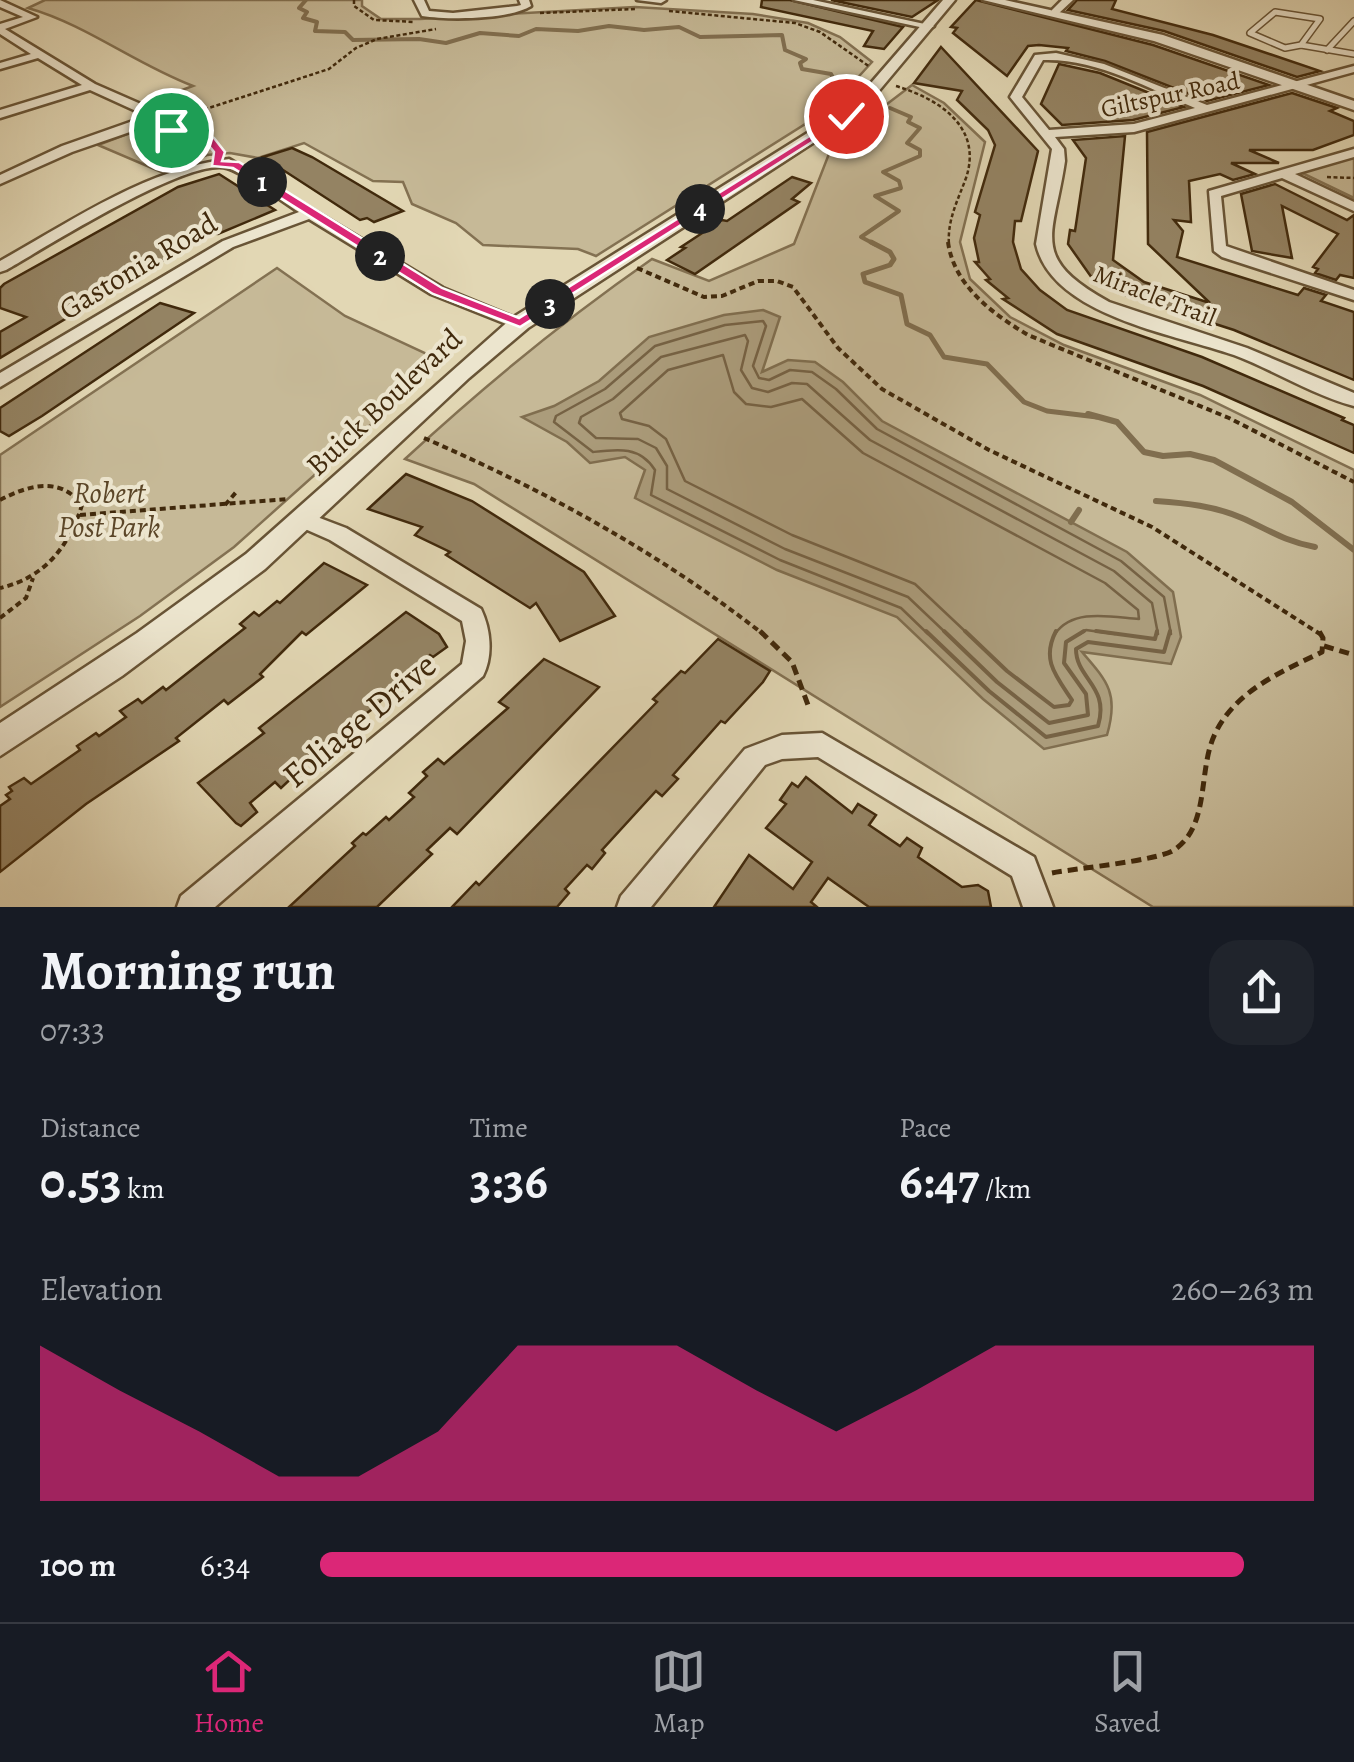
<!DOCTYPE html>
<meta charset="utf-8">
<style>
:root{--surface:#171b24;--page:#20242c;--text:#f1f3f6;--muted:#9ea1a6;--line:#363941;--accent:#db2777}
body{margin:0;font-family:Alegreya,serif;background:var(--page);color:var(--text);height:100vh;display:flex;flex-direction:column;font-size:38px;white-space:nowrap}
*{box-sizing:border-box;margin:0}
p{font-size:32px;color:var(--muted)}
.icon{flex:none;width:55px;height:55px;fill:none;stroke:currentColor;stroke-width:2;stroke-linecap:round;stroke-linejoin:round}
.map{position:relative;height:907px;overflow:hidden}
.details{display:flex;flex-direction:column;background:var(--surface);flex:1}
.details>*{flex:none}
.pin{position:absolute;display:grid;place-items:center;width:85px;height:85px;color:#fff;margin:-42px;border:5px solid #fff;border-radius:50%;box-shadow:0 2px 10px #0007}
.km{position:absolute;width:50px;height:50px;margin:-25px;border-radius:50%;background:#222;color:#fff;font-size:28px;line-height:50px;text-align:center}
.round{display:grid;place-items:center;flex:none;width:105px;height:105px;border-radius:30px;background:var(--page)}
.summary{display:flex;align-items:center;justify-content:space-between;height:170px;padding:0 40px}
h1{font-size:55px;font-weight:700;line-height:75px}
.stats{display:grid;grid-template-columns:repeat(3,1fr);gap:15px;height:170px;padding:10px 40px}
.stats div{display:grid;align-content:center}
.stats b{font-size:50px;font-weight:700}
.stats small{font-size:28px;font-weight:400}
.stats p{font-size:28px}
.chart{height:280px;padding:20px 40px}
.chart p{display:flex;justify-content:space-between}
.chart svg{width:100%;height:180px;margin-top:10px;fill:var(--accent);opacity:.7}
ul{padding:0 40px;list-style:none;font-size:32px}
li{display:grid;grid-template-columns:160px 120px 1fr;align-items:center;height:75px}
li i{height:25px;border-radius:12px;background:var(--accent)}
.menu{display:flex;justify-content:space-around;align-items:center;height:140px;border-top:2px solid var(--line);background:var(--surface);font-size:28px;color:var(--muted)}
.menu a{display:grid;justify-items:center;gap:5px}
.menu .on{color:var(--accent)}
.map>svg:first-child{display:block}
.green{fill:#c6b997;stroke:#837152;stroke-width:2.5}
.water{fill:#ab9c7b;stroke:#806e4f;stroke-width:2.5}
.lines{fill:none;stroke-linecap:round;stroke-linejoin:round}
.shore-far1{stroke:#766244;stroke-width:2.5}
.shore{stroke:#766244;stroke-width:4}
.stream-far2{stroke:#806e4f;stroke-width:4}
.stream-far1{stroke:#806e4f;stroke-width:5}
.stream{stroke:#806e4f;stroke-width:6}
.building{fill:#948363;stroke:#40290c;stroke-width:2.5}
.service-casing{stroke:#685436;stroke-width:8}
.minor-casing{stroke:#685436;stroke-width:5}
.tertiary-casing{stroke:#685436;stroke-width:5}
.path-far2{stroke:#40290c;stroke-width:2.5;stroke-dasharray:4 2.5;stroke-linecap:butt}
.path-far1{stroke:#40290c;stroke-width:4;stroke-dasharray:6 4;stroke-linecap:butt}
.path{stroke:#40290c;stroke-width:5;stroke-dasharray:10 6;stroke-linecap:butt}
.service{stroke:#ece5ce;stroke-width:5}
.minor{fill:#ece5ce;fill-rule:evenodd}
.tertiary{fill:#ece5ce;fill-rule:evenodd}
.route{fill:#db2777;stroke:#fff;stroke-width:2.5}
.labels{text-anchor:middle;stroke-width:8;stroke-linejoin:round;paint-order:stroke}
.far-street-label{font-size:25px;fill:#40290c;stroke:#ece5ce}
.street-label{font-size:30px;fill:#40290c;stroke:#ece5ce}
.park-label{font-size:30px;font-style:italic;fill:#5b4628;stroke:#ece5ce}
.near-street-label{font-size:35px;fill:#40290c;stroke:#ece5ce}
</style>
<div class="map">
<svg width="1354" height="907" viewBox="0 0 1354 907">
<rect width="100%" height="100%" fill="#e2d7b4"/>
<filter id="stains"><feTurbulence type="fractalNoise" baseFrequency=".002" numOctaves="4"/><feColorMatrix values="0 0 0 0 .2 0 0 0 0 .09 0 0 0 0 .02 0 0 0 .5 -.17"/></filter>
<radialGradient id="worn" r=".72"><stop offset=".6" stop-color="#630" stop-opacity="0"/><stop offset="1" stop-color="#630" stop-opacity=".3"/></radialGradient>
<g class="green">
<path d="M45 0H362V6L381 19H420L635 7 753 14 808 23 840 37 872 62 829 109 596 256 578 249 483 245 456 223 412 204 403 182 373 181 304 143 258 158 230 153 207 155 161 172 98 145 162 121 169 110 152 101 193 86C135 64 87 25 28 8Z"/>
<path d="M912 85 944 103 985 142 960 242 970 279 1010 317 1064 345 1200 395 1354 470V907H1153L474 484 405 459C484 386 564 320 652 259L709 281 794 244 832 146Z"/>
<polygon points="1354,157 1354,198 1302,173 1304,172"/>
<polygon points="277,268 345,316 442,361 234,547 140,616 0,707 0,455"/>
</g>
<path class="water" d="M763 310 780 317 762 372 788 360 815 362 843 382 882 421 1127 552 1173 592 1181 637 1171 664 1082 652C1108 682 1119 694 1107 735L1044 749 983 699 897 617 777 570 635 498 645 470 625 457 590 463 567 442 522 417 554 406 599 381 649 337 724 315Z"/>
<g class="lines">
<g class="shore-far1">
<path d="M928 634 901 608 780 560 651 495 655 470C640 446 618 449 593 452L554 422 556 416 605 389 655 346 725 325 763 321 766 326 753 366 759 378 769 380 790 370 812 372 836 389 877 429 1121 561 1164 597 1171 634"/>
<polyline points="947,634 908,597 785,549 667,489 667,466 656,448 638,439 596,438 579,423 581,417 613,399 661,357 745,335 748,341 741,370 752,388 768,392 792,383 807,384 870,440 1114,571 1152,603 1158,634"/>
<path d="M968 634 915 584 792 535 685 481 666 439 649 426 622 419 620 413 668 370 723 355 734 392 746 404 771 407 802 399 863 453 1105 583 1138 610 1139 619C1111 617 1073 608 1055 634"/>
<polyline points="1080,634 1086,630 1115,634"/>
</g>
<g class="shore">
<path d="M926 631 989 691 1046 737 1098 726C1110 686 1076 679 1076 649L1088 642 1164 652 1170 631"/>
<polyline points="944,631 997,682 1049,723 1088,715 1086,694 1064,663 1066,642 1084,631"/>
<path d="M965 631 1007 671 1054 707 1069 705 1072 700C1056 676 1041 660 1056 631"/>
<polyline points="1096,631 1155,639 1157,631"/>
</g>
<g class="stream-far2">
<polyline points="306,0 299,8 307,12 303,18 317,22 315,31 345,32 353,40 419,39 446,43 480,33 519,36 536,29 578,31 609,26 644,30 679,27 700,37 782,35 785,50 806,59 800,63 802,69 831,74 834,80 826,91 841,98"/>
<polyline points="876,245 861,237 899,211 875,196 901,188 899,181 883,172 920,156 920,150 907,143 920,128 908,122 911,117 890,108"/>
</g>
<polyline class="stream-far1" points="871,242 890,252 894,259 890,265 863,274 865,282 901,295 907,324 930,335 944,357 987,364 1024,402 1047,411 1097,417"/>
<g class="stream">
<polyline points="1088,414 1117,422 1144,452 1163,456 1190,454 1214,460 1292,502 1354,550"/>
<path d="M1156 501C1185 503 1215 506 1242 518 1269 530 1284 541 1315 547"/>
<polyline points="1071,522 1079,510"/>
</g>
</g>
<g class="building">
<polygon points="762,0 790,0 903,27 884,49 864,46 873,31 761,7"/>
<polygon points="831,0 938,0 912,17"/>
<polygon points="976,0 1153,45 1269,85 1207,101 1105,61 1066,51 1068,48 1039,45 1028,46 1007,76 953,33 957,28 951,27"/>
<polygon points="1077,0 1116,0 1112,9 1213,35 1320,71 1297,77 1164,31 1068,10"/>
<polygon points="941,47 1038,151 1021,221 1015,221 1013,242 1021,269 1040,290 1067,310 1202,357 1344,418 1342,420 1354,425 1354,453 1203,386 1057,334 1003,299 1008,298 986,280 990,279 975,262 979,262 974,238 980,215 975,212 995,145 988,130 957,100 962,91 914,83"/>
<polygon points="1059,64 1100,73 1184,107 1133,120 1062,125 1041,104"/>
<polygon points="1292,93 1337,108 1330,111 1354,121 1354,135 1313,150 1249,150 1279,163 1231,163 1255,174 1233,180 1220,174 1189,181 1191,222 1174,220 1183,231 1177,257 1298,295 1304,288 1326,295 1321,301 1354,312 1354,380 1234,330 1119,293 1092,278 1068,244 1070,230 1075,231 1086,158 1073,140 1125,136 1113,260 1144,282 1210,303 1148,244 1147,132"/>
<polygon points="292,148 312,157 403,211 374,222 367,218 360,220 263,157"/>
<polygon points="219,174 275,210 218,234 209,233 0,358 0,332 26,317 0,308 0,288 4,284 178,187"/>
<polygon points="792,177 811,183 792,199 799,202 695,274 667,260 685,248 681,247 722,220 727,221"/>
<polygon points="1275,184 1347,220 1354,215 1354,278 1340,275 1336,280 1315,273 1318,269 1313,267 1338,234 1282,206 1292,258 1252,251 1241,194"/>
<polygon points="160,303 194,313 42,416 9,436 0,431 0,408"/>
<polygon points="406,474 472,501 584,572 615,616 560,641 536,603 530,608 446,555 450,552 415,535 422,527 368,509"/>
<polygon points="324,563 367,585 306,635 302,632 260,674 263,677 228,704 224,700 176,738 179,741 86,804 0,872 0,806 10,799 6,795 12,791 9,787 24,778 31,784 80,750 77,746 96,733 99,736 126,717 120,711 138,699 142,703 163,687 166,690 245,628 240,624 254,612 259,616 277,601 280,603"/>
<polygon points="406,612 439,634 447,647 433,657 430,655 371,710 293,767 298,772 281,788 275,782 250,803 257,812 241,826 236,823 198,783 264,733 259,728"/>
<polygon points="718,639 770,671 763,682 725,723 721,721 673,775 678,779 662,796 656,791 602,850 605,853 592,869 587,865 565,889 569,893 557,907 452,907 476,882 479,885 657,702 653,699 681,671 685,673"/>
<polygon points="544,659 599,687 457,834 450,828 427,850 432,854 377,907 289,907 355,846 352,843 363,833 366,835 386,817 389,820 414,797 409,793 427,776 423,772 438,759 444,764 508,708 499,702"/>
<polygon points="806,777 852,813 858,804 876,815 869,825 900,846 907,838 922,848 918,857 962,887 978,885 988,891 991,907 869,907 828,878 811,902 817,907 714,907 749,855 793,889 812,862 766,828 786,804 780,800 792,783 798,787"/>
</g>
<g class="lines">
<g class="service-casing">
<g id="service">
<polygon points="1275,12 1320,19 1301,45 1285,48 1250,33"/>
<polyline points="1301,45 1354,54"/>
<polyline points="1327,50 1354,21"/>
</g>
</g>
<g class="minor-casing">
<g id="minor">
<polygon points="0,0 37,17 5,29 95,84 159,112 159,118 153,124 72,152 0,184 0,175 62,146 147,116 90,90 0,118 0,110 82,85 38,58 0,69 0,63 31,54 0,34 0,24 23,17 0,7"/>
<path d="M414 0H424L429 11 453 13 517 6 521 5 519 0H529L531 6C508 20 449 20 422 16Z"/>
<polygon points="637,0 666,0 661,3"/>
<polygon points="794,0 813,0 934,26 929,29"/>
<polygon points="1062,0 1073,0 1058,14 1052,14 1052,10"/>
<path d="M1056 53 1104 64 1207 105 1354 66V72L1134 132 1055 137 1064 149 1065 161C1054 237 1028 257 1109 302L1247 348 1354 393V406C1313 395 1274 370 1234 355 1175 334 1052 316 1036 244L1052 149 1010 97 1035 55ZM1043 60C1095 58 1148 88 1195 108L1134 124 1049 130 1022 97Z"/>
<polygon points="1354,149 1354,157 1295,174 1354,202 1354,211 1282,178 1221,196 1226,246 1354,290 1354,300 1222,257 1214,251 1209,191"/>
<path d="M229 159 443 288 528 323 520 328 514 327 431 294 309 219 233 247 0 387V373L223 241 299 212C283 202 243 172 227 168 188 157 45 248 6 270L0 272V261C72 221 145 169 229 159Z"/>
<path d="M304 512 346 528 481 609C491 630 493 656 483 676L215 907H177L181 896 462 664 466 641 462 621 330 540 296 525 293 520 296 515Z"/>
<polygon points="822,733 1034,857 1053,907 1023,907 1012,876 818,757 782,759 765,765 651,907 617,907 621,896 745,749 782,735"/>
</g>
</g>
<g class="tertiary-casing">
<g id="tertiary">
<polygon points="943,0 955,0 862,111 528,328 469,378 265,569 122,676 0,756 0,723 137,633 246,554 512,318 852,105"/>
<polygon points="983,0 1005,0 1163,35 1354,101 1354,110 1154,41"/>
</g>
</g>
<g class="path-far2">
<polyline points="354,0 354,6 374,20 415,22"/>
<polyline points="669,11 795,23 820,32 870,67"/>
<polyline points="540,13 635,9"/>
<path d="M896 86C939 99 983 127 966 178 958 200 947 220 949 245"/>
<polyline points="186,127 155,139 179,150 211,140"/>
<polyline points="218,150 211,140 175,119 329,69 356,48 377,39 436,29"/>
<polyline points="1327,177 1354,178"/>
</g>
<g class="path-far1">
<path d="M948 242C954 286 993 314 1028 335L1229 418 1354 482"/>
<polyline points="637,268 704,297 722,296 758,281 777,281 793,287 838,348 882,389 989,450 1152,527 1320,634"/>
<path d="M424 438C546 491 658 552 763 634"/>
<path d="M0 500C29 485 60 476 82 505 69 547 44 578 0 588"/>
<polyline points="225,505 238,490"/>
<polyline points="80,515 289,499"/>
<polyline points="0,618 26,598 33,578"/>
</g>
<g class="path">
<polyline points="760,631 792,662 808,705"/>
<polyline points="1324,646 1354,655"/>
<path d="M1052 873C1077 868 1157 861 1174 850 1210 826 1198 772 1214 736 1234 691 1281 672 1322 652L1323 638 1319 631"/>
</g>
<use href="#service" class="service"/>
<use href="#minor" class="minor"/>
<use href="#tertiary" class="tertiary"/>
</g>
<path class="route" d="M846 113 850 118 520 327 433 294 233 168 212 166 214 152C203 137 190 130 171 134L166 130 187 124 214 138 225 152 222 161 239 162 442 288 519 318Z"/>
<g class="labels">
<g class="far-street-label">
<text transform="translate(1170 94) rotate(-12)" y="9">Giltspur Road</text>
<text transform="translate(1155 295) rotate(21)" y="9">Miracle Trail</text>
</g>
<g class="street-label">
<text transform="translate(138 266) rotate(-31)" y="10">Gastonia Road</text>
<text transform="translate(384 402) rotate(-43)" y="10">Buick Boulevard</text>
</g>
<g class="park-label">
<text x="109" y="503">Robert<tspan x="109" dy="34">Post Park</tspan></text>
</g>
<g class="near-street-label">
<text transform="translate(359 720) rotate(-40)" y="12">Foliage Drive</text>
</g>
</g>
<rect width="100%" height="100%" filter="url(#stains)"/>
<rect width="100%" height="100%" fill="url(#worn)"/>
</svg>
<div class="pin" style="left:171px;top:130px;background:#1e9e55"><svg class="icon" aria-label="arrive" viewBox="0 0 24 24"><path d="M6 21V4h12l-3 4 3 4H6"/></svg></div>
<div class="pin" style="left:846px;top:116px;background:#d93025"><svg class="icon" aria-label="check" viewBox="0 0 24 24"><path d="M5 12l5 5 9-10"/></svg></div>
<b class="km" style="left:262px;top:182px">1</b>
<b class="km" style="left:380px;top:256px">2</b>
<b class="km" style="left:550px;top:304px">3</b>
<b class="km" style="left:700px;top:209px">4</b>
</div>
<section class="details">
<div class="summary"><div><h1>Morning run</h1><p>07:33</p></div><a class="round"><svg class="icon" aria-label="share" viewBox="0 0 24 24"><path d="M12 15V3M7 8l5-5 5 5M5 13v7h14v-7"/></svg></a></div>
<div class="stats">
<div><p>Distance</p><b>0.53<small> km</small></b></div>
<div><p>Time</p><b>3:36</b></div>
<div><p>Pace</p><b>6:47<small> /km</small></b></div>
</div>
<div class="chart"><p><span>Elevation</span>260–263 m</p>
<svg viewBox="0 0 160 44" preserveAspectRatio="none"><path d="M0 44V6L10 17L20 27L30 38L40 38L50 27L60 6L70 6L80 6L90 17L100 27L110 17L120 6L130 6L140 6L150 6L160 6V44z"/></svg>
</div>
<ul>
<li><b>100 m</b>6:34<i style="width:93%"></i></li>
</ul>
</section>
<nav class="menu">
<a class="on"><svg class="icon" aria-label="home" viewBox="0 0 24 24"><path d="M3 11l9-7 9 7M6 9v11h12V9"/></svg>Home</a>
<a><svg class="icon" aria-label="map" viewBox="0 0 24 24"><path d="M3 6l6-2 6 2 6-2v14l-6 2-6-2-6 2zM9 4v14M15 6v14"/></svg>Map</a>
<a><svg class="icon" aria-label="saved" viewBox="0 0 24 24"><path d="M7 4h10v16l-5-4-5 4z"/></svg>Saved</a>
</nav>
